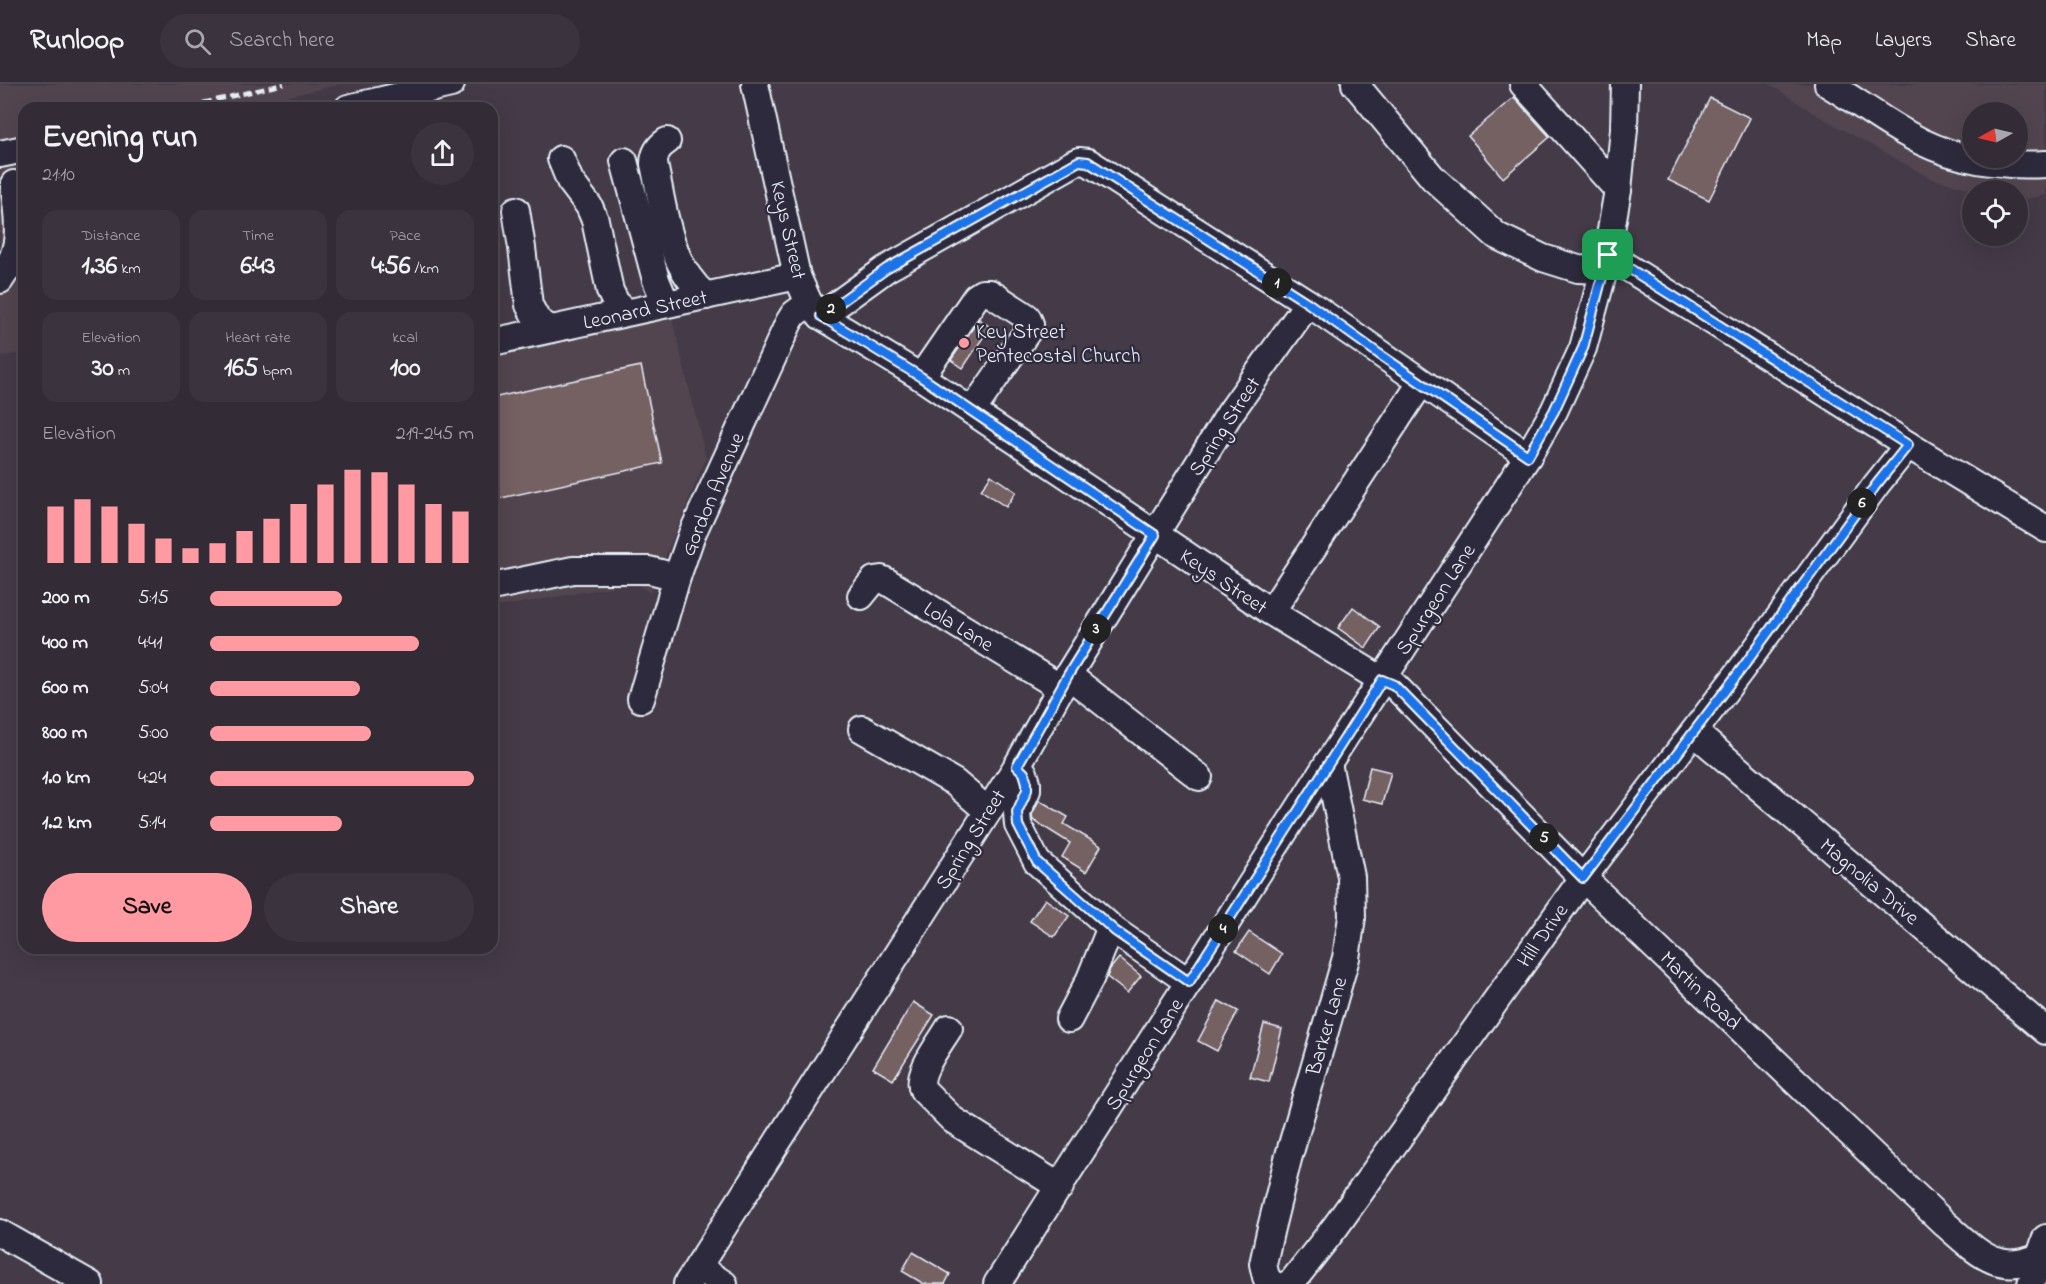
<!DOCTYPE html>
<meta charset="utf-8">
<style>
:root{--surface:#332c36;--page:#3b343e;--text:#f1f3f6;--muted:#a9a7ad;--line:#4e4851;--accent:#ff9aa2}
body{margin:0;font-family:"Indie Flower",sans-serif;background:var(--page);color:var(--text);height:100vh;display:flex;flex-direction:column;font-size:22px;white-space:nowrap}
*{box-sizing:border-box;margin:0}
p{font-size:20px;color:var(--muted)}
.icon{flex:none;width:33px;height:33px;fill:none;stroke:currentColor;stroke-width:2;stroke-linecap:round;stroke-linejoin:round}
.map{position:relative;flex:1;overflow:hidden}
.drawer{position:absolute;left:18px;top:18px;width:480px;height:852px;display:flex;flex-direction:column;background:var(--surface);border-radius:18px;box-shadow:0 6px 24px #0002,0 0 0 2px var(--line)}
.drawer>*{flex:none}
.needle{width:39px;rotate:262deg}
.tools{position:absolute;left:1962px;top:18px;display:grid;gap:12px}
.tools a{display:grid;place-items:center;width:66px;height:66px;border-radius:50%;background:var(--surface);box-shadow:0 6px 24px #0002,0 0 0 2px var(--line);font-size:30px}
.pin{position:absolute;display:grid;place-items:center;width:51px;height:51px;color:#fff;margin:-26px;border-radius:12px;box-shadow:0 3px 9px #0006}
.km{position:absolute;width:30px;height:30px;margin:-15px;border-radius:50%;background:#222;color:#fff;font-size:16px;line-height:30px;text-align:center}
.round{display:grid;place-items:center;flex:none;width:63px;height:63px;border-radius:32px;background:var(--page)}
.overview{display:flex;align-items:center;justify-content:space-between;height:102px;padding:0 24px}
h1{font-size:33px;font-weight:700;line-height:45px}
.metrics{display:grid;grid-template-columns:repeat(3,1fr);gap:9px;height:102px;padding:6px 24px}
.metrics div{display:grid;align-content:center;border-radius:15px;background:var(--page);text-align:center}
.metrics b{font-size:26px;font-weight:700}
.metrics small{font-size:16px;font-weight:400}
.metrics p{font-size:16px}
.chart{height:168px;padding:12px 24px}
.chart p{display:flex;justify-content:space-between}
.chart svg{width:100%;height:108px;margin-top:6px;stroke:var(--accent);stroke-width:6}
.action{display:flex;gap:12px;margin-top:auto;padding:12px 24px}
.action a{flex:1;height:69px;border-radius:36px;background:var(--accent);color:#111;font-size:24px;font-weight:700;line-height:69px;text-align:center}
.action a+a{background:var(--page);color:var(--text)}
ul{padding:0 24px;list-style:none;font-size:20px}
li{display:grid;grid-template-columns:96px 72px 1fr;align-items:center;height:45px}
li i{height:15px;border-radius:8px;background:var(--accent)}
header{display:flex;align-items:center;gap:36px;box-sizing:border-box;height:84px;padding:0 30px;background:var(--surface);border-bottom:2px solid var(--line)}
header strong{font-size:28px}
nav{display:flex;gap:33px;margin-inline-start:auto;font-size:21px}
.search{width:420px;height:54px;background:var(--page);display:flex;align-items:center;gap:15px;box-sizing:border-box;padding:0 21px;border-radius:33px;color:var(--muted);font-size:22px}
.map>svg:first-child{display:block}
.built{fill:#534550;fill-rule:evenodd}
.building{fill:#756062;stroke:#e8f1f8;stroke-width:1.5}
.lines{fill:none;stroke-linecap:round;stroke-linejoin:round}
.minor-casing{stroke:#e8f1f8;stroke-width:30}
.minor{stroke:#2f2a3d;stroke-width:26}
.rail{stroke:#e8f1f8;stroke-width:4.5;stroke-dasharray:9 4.5;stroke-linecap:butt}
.route-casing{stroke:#fff;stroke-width:12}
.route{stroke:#1a73e8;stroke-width:8}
.poi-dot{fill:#ff9aa2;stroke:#2f2a3d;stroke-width:2}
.labels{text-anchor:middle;stroke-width:4.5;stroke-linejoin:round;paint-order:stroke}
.street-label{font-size:21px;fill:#e8f1f8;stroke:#2f2a3d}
.poi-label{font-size:21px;fill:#e8f1f8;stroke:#2f2a3d;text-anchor:start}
</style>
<header>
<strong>Runloop</strong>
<div class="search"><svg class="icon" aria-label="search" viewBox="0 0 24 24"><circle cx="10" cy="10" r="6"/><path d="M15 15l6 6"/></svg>Search here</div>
<nav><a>Map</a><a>Layers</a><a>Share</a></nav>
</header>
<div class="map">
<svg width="2046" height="1200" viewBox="0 0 2046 1200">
<rect width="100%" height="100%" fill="#443a48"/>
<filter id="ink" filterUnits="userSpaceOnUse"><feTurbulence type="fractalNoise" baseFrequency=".0167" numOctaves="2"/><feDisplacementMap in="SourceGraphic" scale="12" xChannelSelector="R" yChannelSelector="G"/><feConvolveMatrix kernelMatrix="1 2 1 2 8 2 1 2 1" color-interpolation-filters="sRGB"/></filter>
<g filter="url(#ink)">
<g class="built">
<polygon points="0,0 341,0 240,24 24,24 24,269 0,272"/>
<path d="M1769 0H2046V111L2018 116V106H1975L1930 94 1815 30ZM1972 28H2018V74H1972Z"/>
<polygon points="670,226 706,374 650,509 638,500 617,502 492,524 492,266"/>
</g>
<g class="building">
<polygon points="1514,13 1550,53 1503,94 1468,52"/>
<polygon points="1710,14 1750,34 1709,116 1668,96"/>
<polygon points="979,235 990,243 963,284 951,276"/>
<polygon points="641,282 662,379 492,416 492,314"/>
<polygon points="991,391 1016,408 1006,423 981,406"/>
<polygon points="1353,523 1380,543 1366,564 1338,544"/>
<polygon points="1370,683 1391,688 1382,720 1362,715"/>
<polygon points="1039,716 1068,733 1064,740 1101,762 1086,788 1062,773 1070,759 1033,736 1032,731"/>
<polygon points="1045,815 1069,832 1054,853 1030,837"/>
<polygon points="1249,848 1282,870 1270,890 1236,867"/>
<polygon points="1119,874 1141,892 1127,909 1107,893 1110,885"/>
<polygon points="1219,917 1238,927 1217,967 1198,957"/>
<polygon points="913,918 934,931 893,996 873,984"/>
<polygon points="1264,940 1282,945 1269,998 1250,993"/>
<polygon points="913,1168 950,1190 945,1200 924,1200 902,1187"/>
</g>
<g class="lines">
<g class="minor-casing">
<g id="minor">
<path d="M755 0 797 192 809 219 821 232 921 293 1271 528 1382 596 1394 601 1583 794 1945 1140C1976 1166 1996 1192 2039 1173"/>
<polyline points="1355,0 1433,94 1497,152 1543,174 1578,185 1604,186"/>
<polyline points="1523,0 1618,106"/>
<path d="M1828 0C1855 16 1880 35 1907 50 1950 75 1997 83 2046 80"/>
<polyline points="348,24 451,0"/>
<path d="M667 57C658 63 654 69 654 80 664 125 668 181 706 212"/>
<polyline points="0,70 24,65"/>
<polyline points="561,75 570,97 589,122 595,136 610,207 616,219 626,228"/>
<polyline points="624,77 656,196 666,220"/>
<polyline points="516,126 522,164 529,221 537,236 550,245"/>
<polyline points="1608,171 1908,361 2046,445"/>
<path d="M0 196C25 162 18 139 14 100"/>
<polyline points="821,232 886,185 1074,79 1079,77 1088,78 1308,219 1528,372"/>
<polyline points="492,258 797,192"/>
<polyline points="921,293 976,213 982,209 990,209 1027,233 1030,240 1029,245 972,327"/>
<polyline points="492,503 573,486 649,486 677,493"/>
<polyline points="861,512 874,496 881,495 886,497 1061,604"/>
<polyline points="1271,528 1421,299"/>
<polyline points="1068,591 1199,693"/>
<polyline points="641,615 677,493 692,450 789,238 794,230 809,219"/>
<polyline points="862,645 954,698 988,727"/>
<polyline points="1694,648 2046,947"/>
<polyline points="1017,682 1024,689 1027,699 1027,706 1017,728 1018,741 1037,778 1115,847 1189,898"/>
<polyline points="1069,935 1090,895 1107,853 1115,847"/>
<path d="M949 944C941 958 915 990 923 1006L953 1036 1060 1103"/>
<polyline points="0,1149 90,1200"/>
<polyline points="698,1183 724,1200"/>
<polyline points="687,1200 1017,682 1068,591 1230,329 1308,219"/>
<polyline points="997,1200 1328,679 1528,372 1554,327 1583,264 1604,186 1618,106 1624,45 1625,0"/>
<polyline points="1272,1200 1266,1193 1263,1180 1270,1148 1288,1075 1346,874 1352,833 1351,793 1328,679"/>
<polyline points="1288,1200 1292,1198 1336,1142 1583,794 1740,587 1876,401 1908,361"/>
<polyline points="2031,1200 2046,1154"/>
</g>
</g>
<use href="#minor" class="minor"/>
<polyline class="rail" points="203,19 284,0"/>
</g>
</g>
<g class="lines" filter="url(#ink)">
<g class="route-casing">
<polygon id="route" points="1079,77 1088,78 1308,219 1379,270 1528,372 1554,327 1583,264 1608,171 1908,361 1876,401 1740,587 1583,794 1394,601 1382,596 1189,898 1115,847 1037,778 1018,741 1017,728 1027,706 1027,699 1024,689 1017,682 1068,591 1155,451 921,293 821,232 886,185"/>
</g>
<use href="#route" class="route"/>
</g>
<circle class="poi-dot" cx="964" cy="259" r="6"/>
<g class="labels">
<g class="street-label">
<text transform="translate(789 146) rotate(77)" y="7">Keys Street</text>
<text transform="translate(645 225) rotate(-12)" y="7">Leonard Street</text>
<text transform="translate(1224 342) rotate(-57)" y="7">Spring Street</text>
<text transform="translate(712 410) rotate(-67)" y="7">Gordon Avenue</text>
<text transform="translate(1224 497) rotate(34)" y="7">Keys Street</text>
<text transform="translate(1435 515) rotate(-57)" y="7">Spurgeon Lane</text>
<text transform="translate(959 542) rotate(31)" y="7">Lola Lane</text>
<text transform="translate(970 755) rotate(-58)" y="7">Spring Street</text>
<text transform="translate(1870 797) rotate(40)" y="7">Magnolia Drive</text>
<text transform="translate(1542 851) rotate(-55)" y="7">Hill Drive</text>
<text transform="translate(1701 906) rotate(44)" y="7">Martin Road</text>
<text transform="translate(1326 942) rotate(-74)" y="7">Barker Lane</text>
<text transform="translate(1144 970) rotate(-58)" y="7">Spurgeon Lane</text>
</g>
<g class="poi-label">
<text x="976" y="254">Key Street<tspan x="976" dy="24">Pentecostal Church</tspan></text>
</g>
</g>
</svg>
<div class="tools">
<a><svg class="needle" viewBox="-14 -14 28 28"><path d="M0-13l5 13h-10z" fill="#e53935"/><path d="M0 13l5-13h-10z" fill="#a9a7ad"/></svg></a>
<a><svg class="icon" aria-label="locate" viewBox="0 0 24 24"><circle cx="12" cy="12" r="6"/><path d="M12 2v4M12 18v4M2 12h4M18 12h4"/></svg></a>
</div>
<div class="pin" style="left:1608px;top:171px;background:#1e9e55"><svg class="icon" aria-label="arrive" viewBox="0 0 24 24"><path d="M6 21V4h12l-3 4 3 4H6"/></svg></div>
<b class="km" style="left:1277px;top:199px">1</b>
<b class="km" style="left:831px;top:225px">2</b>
<b class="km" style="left:1096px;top:545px">3</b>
<b class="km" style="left:1223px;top:845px">4</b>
<b class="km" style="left:1544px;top:754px">5</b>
<b class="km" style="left:1862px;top:419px">6</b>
<section class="drawer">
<div class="overview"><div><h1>Evening run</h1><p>21:10</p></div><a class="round"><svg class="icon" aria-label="share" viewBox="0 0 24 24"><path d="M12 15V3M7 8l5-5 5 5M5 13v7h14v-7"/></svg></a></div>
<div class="metrics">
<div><p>Distance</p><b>1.36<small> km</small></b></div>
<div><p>Time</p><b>6:43</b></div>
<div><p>Pace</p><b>4:56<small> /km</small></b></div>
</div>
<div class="metrics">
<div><p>Elevation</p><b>30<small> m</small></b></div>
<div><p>Heart rate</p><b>165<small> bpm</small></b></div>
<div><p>kcal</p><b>100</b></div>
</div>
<div class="chart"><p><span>Elevation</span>219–245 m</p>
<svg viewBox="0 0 160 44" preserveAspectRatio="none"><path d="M5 44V21M15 44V18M25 44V21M35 44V28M45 44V34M55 44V38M65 44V36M75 44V31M85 44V26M95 44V20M105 44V12M115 44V6M125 44V7M135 44V12M145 44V20M155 44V23"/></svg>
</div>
<ul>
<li><b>200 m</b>5:15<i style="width:50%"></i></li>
<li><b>400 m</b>4:41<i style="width:79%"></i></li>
<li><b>600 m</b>5:04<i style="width:57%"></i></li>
<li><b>800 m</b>5:00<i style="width:61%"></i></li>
<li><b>1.0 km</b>4:24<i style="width:100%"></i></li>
<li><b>1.2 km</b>5:14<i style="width:50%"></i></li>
</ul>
<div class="action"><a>Save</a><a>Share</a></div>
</section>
</div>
